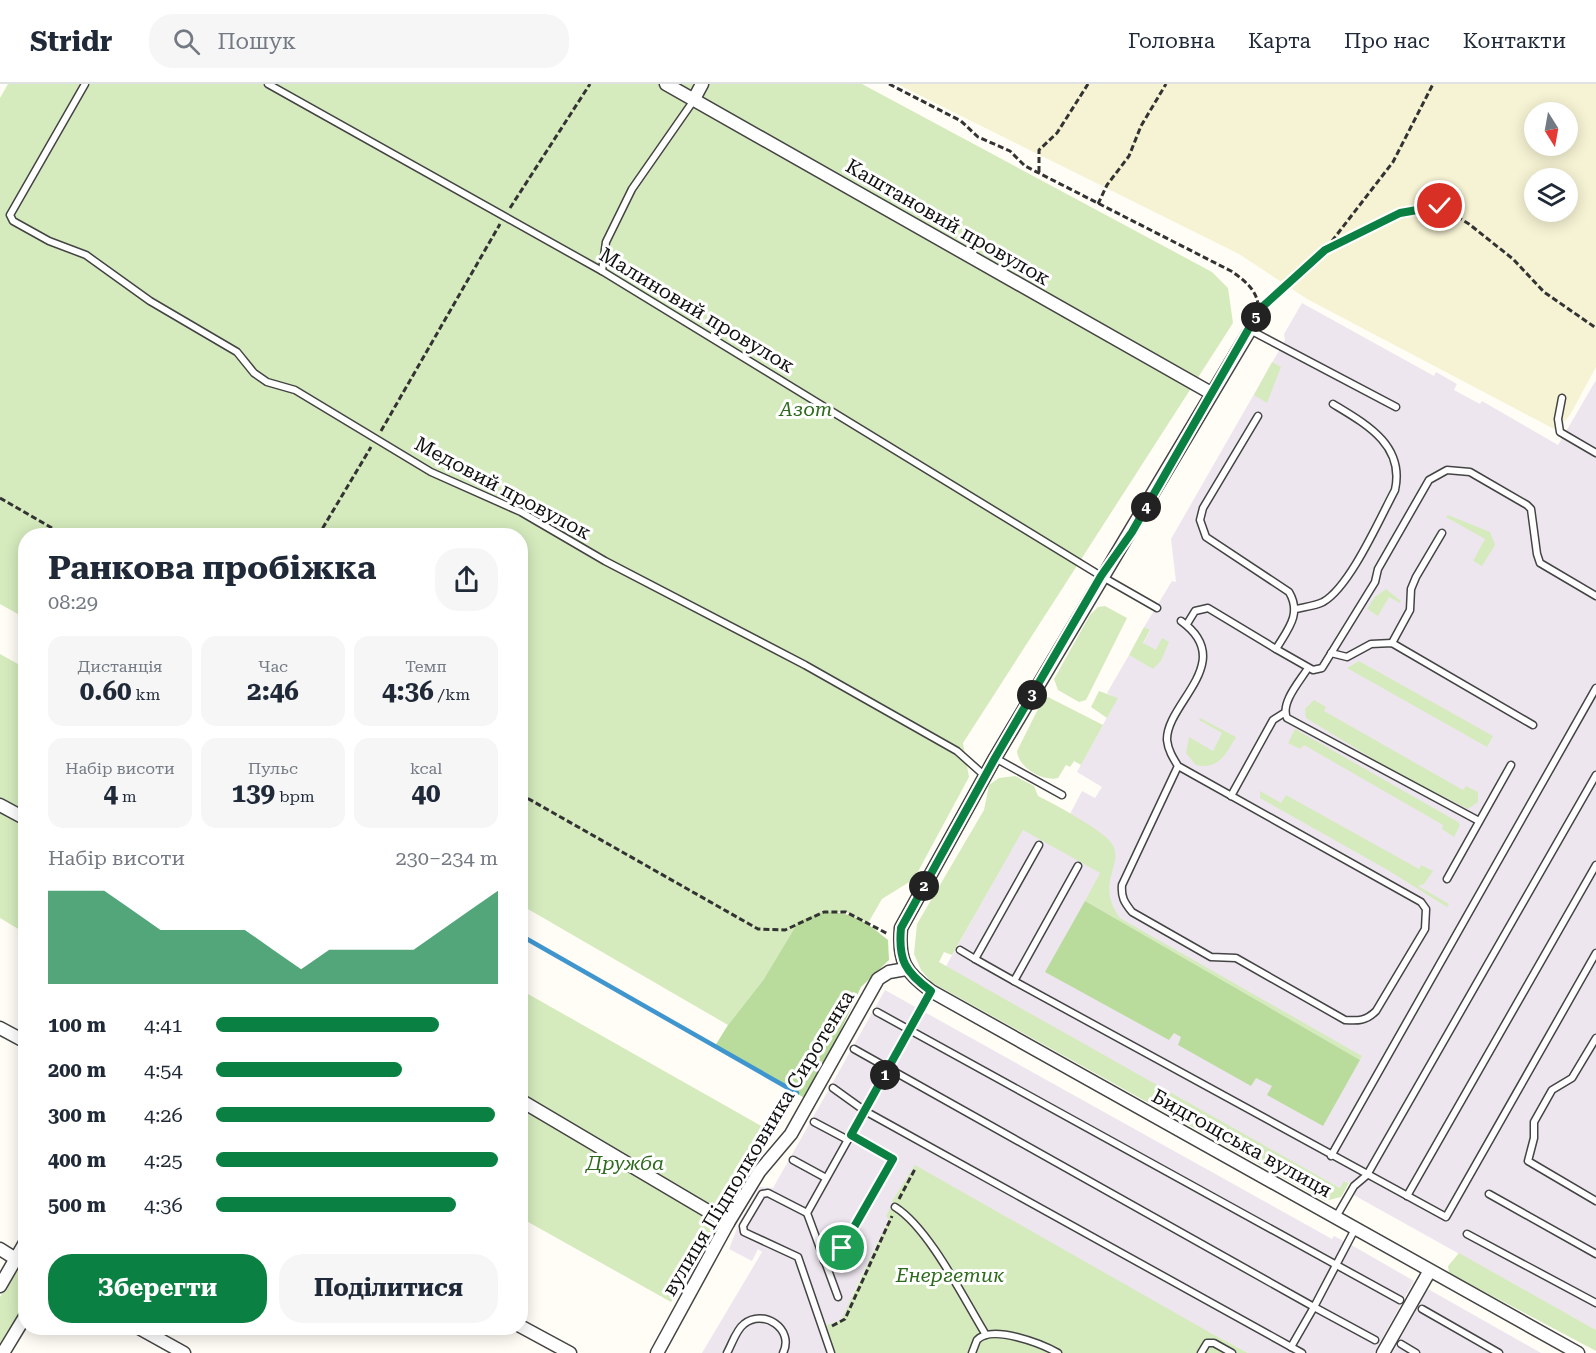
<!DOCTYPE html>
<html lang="uk">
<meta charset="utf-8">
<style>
:root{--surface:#fff;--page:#f6f6f7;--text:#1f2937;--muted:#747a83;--line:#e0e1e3;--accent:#0b8043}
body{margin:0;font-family:"Roboto Serif",serif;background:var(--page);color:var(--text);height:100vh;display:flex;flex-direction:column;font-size:22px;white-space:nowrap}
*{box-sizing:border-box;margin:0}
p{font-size:20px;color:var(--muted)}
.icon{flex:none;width:33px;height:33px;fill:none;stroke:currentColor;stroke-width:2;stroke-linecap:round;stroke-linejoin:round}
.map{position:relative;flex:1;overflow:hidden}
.sheet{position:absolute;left:18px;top:444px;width:510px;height:807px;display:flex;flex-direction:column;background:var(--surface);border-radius:24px;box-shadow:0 3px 15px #0003}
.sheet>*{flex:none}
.needle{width:39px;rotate:169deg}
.buttons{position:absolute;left:1524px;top:18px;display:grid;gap:12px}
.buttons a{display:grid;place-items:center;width:54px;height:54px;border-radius:50%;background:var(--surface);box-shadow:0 3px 15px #0003;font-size:30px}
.pin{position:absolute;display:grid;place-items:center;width:51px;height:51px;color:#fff;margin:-26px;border:3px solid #fff;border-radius:50%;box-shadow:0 2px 6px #0007}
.km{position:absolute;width:30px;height:30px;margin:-15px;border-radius:50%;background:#222;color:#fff;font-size:16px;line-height:30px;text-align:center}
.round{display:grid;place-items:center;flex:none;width:63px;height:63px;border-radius:24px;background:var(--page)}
.head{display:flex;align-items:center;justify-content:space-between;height:102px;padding:0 30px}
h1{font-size:33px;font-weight:700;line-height:45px}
.metrics{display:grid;grid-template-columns:repeat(3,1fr);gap:9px;height:102px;padding:6px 30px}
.metrics div{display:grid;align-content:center;border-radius:15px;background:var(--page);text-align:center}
.metrics b{font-size:26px;font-weight:700}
.metrics small{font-size:16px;font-weight:400}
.metrics p{font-size:16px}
.chart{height:168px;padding:12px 30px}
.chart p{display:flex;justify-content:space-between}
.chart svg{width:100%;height:108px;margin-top:6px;fill:var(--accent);opacity:.7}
.action{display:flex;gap:12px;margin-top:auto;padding:12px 30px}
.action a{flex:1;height:69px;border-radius:24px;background:var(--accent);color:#fff;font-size:24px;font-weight:700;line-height:69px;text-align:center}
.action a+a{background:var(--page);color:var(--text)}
ul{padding:0 30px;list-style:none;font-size:20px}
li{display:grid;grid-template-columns:96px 72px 1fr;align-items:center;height:45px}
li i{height:15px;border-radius:8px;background:var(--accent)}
header{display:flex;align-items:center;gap:36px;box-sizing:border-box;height:84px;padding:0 30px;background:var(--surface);border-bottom:2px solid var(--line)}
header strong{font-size:28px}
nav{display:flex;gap:33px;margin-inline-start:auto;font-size:21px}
.search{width:420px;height:54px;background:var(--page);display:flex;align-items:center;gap:15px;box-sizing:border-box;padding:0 21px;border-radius:24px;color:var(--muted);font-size:22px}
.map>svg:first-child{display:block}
.industrial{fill:#eee6ef}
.farmland{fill:#f6f3d4;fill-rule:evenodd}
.green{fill:#d5ebbd}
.forest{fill:#b9dc9c}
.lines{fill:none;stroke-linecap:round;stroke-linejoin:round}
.stream{stroke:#3f96cf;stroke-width:4.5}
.lane-casing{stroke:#444;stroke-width:9}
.street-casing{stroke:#444;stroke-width:15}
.path{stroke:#333;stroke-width:3;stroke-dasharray:6 3;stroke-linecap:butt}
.lane{stroke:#fff;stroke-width:6}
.street{stroke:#fff;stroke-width:12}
.route-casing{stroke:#fff;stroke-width:12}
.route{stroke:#0b8043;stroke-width:8}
.labels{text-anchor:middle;stroke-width:6;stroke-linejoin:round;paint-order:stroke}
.street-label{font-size:20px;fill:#111;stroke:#fff}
.park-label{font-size:20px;font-style:italic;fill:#2f6b1f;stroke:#fff}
</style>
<header>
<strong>Stridr</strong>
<div class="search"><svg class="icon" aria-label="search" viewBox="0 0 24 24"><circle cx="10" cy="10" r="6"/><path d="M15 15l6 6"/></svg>Пошук</div>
<nav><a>Головна</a><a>Карта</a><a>Про нас</a><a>Контакти</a></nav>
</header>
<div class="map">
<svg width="1596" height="1269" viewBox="0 0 1596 1269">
<rect width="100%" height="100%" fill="#fffdf5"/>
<g class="industrial">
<polygon points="1302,219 1434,292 1436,288 1457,300 1454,306 1480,320 1482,317 1558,361 1596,296 1596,1246 1359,1114 1354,1111 1358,1103 1345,1097 1340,1104 945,884 1022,746 1064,728 1070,730 1082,707 1095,714 1102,703 1077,688 1117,615 1107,609 1129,571 1135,574 1150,547 1144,543 1172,497 1176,498 1171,455 1285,256 1284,250"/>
<polygon points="885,906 1332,1155 1334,1152 1355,1163 1414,1197 1374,1269 1248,1269 1209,1248 894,1119 889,1135 852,1212 854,1213 841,1236 818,1244 827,1269 702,1269 762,1168 758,1165 752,1177 729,1165 740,1137 760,1103 773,1104"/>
<polygon points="1428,1205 1541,1269 1392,1269"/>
</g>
<path class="farmland" d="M897 0H1596V283L1570 331 1556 346 1307 215 1239 170ZM1534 28H1568V62H1534ZM1534 94H1568V128H1534Z"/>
<g class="green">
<polygon points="8,0 862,0 1212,188 1228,204 1233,239 963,659 969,693 914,795 882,815 868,839 846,828 824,828 764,895 728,941 521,821 520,452 26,452 25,534 0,520 0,14"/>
<polygon points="1272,278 1281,283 1267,319 1254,311"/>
<polygon points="1448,431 1490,448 1495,461 1482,482 1473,477 1485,455 1446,433"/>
<polygon points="1386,505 1401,517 1400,519 1389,513 1378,532 1367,525 1375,513"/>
<polygon points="1105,522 1127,534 1086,616 1079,618 1058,606 1054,595 1090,531 1098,523"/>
<polygon points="1144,543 1150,546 1143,559 1156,566 1162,554 1169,558 1161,577 1153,585 1129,571"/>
<polygon points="0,570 25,584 25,849 0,834"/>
<polygon points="1359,577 1493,652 1487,663 1347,584"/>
<polygon points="1099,607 1118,614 1107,634 1091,623"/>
<path d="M1048 613 1103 641 1081 681 1074 677 1070 683 1066 681 1058 694C1044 698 1018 684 1017 667L1043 615Z"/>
<polygon points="1314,616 1326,623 1324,627 1463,706 1466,702 1478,708 1478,718 1468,725 1393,687 1306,634 1305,625"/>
<path d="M1200 634 1236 653C1226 670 1219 686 1196 681L1186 669 1189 653 1213 667 1222 649 1199 636Z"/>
<polygon points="1295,645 1458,738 1460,741 1454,753 1442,745 1443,741 1304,661 1300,665 1288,659"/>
<path d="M1015 692 1034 702 1038 712C1054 720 1105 747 1112 760 1125 782 1094 798 1120 834L1362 972 1360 976 1085 817 1100 789 1023 746 952 871 944 868 939 878 1340 1104 1344 1097 1349 1099 1341 1113 1325 1117 931 898 921 886 914 870 917 840 984 726 989 701 999 694Z"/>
<polygon points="1260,707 1281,719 1286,711 1419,785 1421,781 1433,787 1424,800 1418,802 1449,820 1447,823 1386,785 1260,714"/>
<polygon points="521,906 770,1047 671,1218 521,1134"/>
<polygon points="915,1081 1209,1248 1248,1269 827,1269 818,1244 841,1236 889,1135 886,1132 893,1119 892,1117"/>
<polygon points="1459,1169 1596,1246 1596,1267 1449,1189 1448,1182"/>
<polygon points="25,1170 25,1219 0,1260 0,1213"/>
</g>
<g class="forest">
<polygon points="1085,817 1360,976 1323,1042 1267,1011 1272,1002 1256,994 1251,1002 1178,961 1181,953 1174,949 1169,956 1045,888"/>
<path d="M824 828C854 828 866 838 888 856L889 876 861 903 808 1016 715 962 728 941 764 895 799 837Z"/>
</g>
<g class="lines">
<polyline class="stream" points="520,851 797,1009"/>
<g class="lane-casing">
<g id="lane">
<polyline points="85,0 10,131 13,137 49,157 86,171 150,217 237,268 254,289 267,298 295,306 431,388 521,428 605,477 805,581 957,667 985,692"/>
<polyline points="268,0 602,187 1101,492 1157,524"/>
<polyline points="602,187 606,158 632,105 694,16"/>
<polyline points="1250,246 1396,323"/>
<polyline points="1562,314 1558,335 1560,348 1596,369"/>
<path d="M1296 525C1304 523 1315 522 1323 518 1350 503 1380 434 1395 406 1405 361 1366 340 1333 320"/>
<path d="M1187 540 1195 527 1208 524 1276 565C1288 545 1302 530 1289 508L1206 453 1200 436 1203 424 1258 332"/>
<polyline points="1392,559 1410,526 1411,505 1416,493 1442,449"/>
<polyline points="1276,565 1313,586 1322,584 1375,498 1378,485 1429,396 1447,386 1470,388 1527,421 1531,425 1537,470 1540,479 1596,512"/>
<polyline points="1331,569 1347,573 1371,560 1392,559 1533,641"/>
<path d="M1308 584C1300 597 1280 619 1287 634L1479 737"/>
<polyline points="995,674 1062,711"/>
<path d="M1178 682 1122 801C1121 813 1124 818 1132 828L1211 873 1236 874 1345 936C1358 937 1366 937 1376 927L1425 845 1426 825 1421 818 1178 682C1173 674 1168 666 1167 656 1166 619 1238 578 1181 537"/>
<polyline points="1231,712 1273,636 1284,629"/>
<polyline points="1039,761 975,875 1014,897 1078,782"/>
<polyline points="1447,795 1511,681"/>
<polyline points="960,866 975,875"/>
<polyline points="1014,897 1446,1133 1596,869"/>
<polyline points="877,928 1400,1216"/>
<polyline points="1596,954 1572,994 1552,1006 1534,1038 1534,1054 1528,1077 1596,1117"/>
<polyline points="854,965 1314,1223 1355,1145"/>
<polyline points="833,1004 865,1027 1302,1269"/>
<polyline points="814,1038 848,1056"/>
<polyline points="1331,1072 1596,604"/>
<polyline points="793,1076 826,1094"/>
<polyline points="1489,1110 1596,1170"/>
<polyline points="1407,1112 1596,781"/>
<path d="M895 1123C929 1144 964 1215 986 1251"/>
<polyline points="807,1129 768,1109 762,1110 743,1142 744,1148 798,1173 831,1269"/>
<polyline points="1336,1133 1354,1102 1367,1091 1596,691"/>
<polyline points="1467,1150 1596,1219"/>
<polyline points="824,1177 842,1164 893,1075 851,1051"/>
<polyline points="838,1213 807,1129 931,907"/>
<polyline points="1422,1225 1499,1269"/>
<polyline points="1401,1260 1416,1269"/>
<polyline points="1291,1263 1314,1223 1375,1256"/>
<path d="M727 1269C732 1260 736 1246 744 1240 763 1224 795 1245 783 1269"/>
<path d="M972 1269 977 1256C992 1240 1042 1260 1058 1269"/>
<polyline points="1201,1269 1207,1259 1214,1259 1232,1269"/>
</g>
</g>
<g class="street-casing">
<g id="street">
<polyline points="666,0 1211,309"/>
<polyline points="694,15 702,0"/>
<path d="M1250 246 995 674 901 844C898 877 905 888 931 907L1578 1269"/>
<polyline points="0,721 26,735"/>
<polyline points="0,944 26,958"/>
<polyline points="520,1016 728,1139"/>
<polyline points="0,1165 16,1175"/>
<polyline points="0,1202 26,1157"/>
<polyline points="520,1242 570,1269"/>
<polyline points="139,1244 184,1269"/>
<polyline points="3,1269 26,1231"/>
<polyline points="657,1269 728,1139 759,1088 791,1050 878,895 889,888 906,885"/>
<polyline points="1383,1269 1429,1188"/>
</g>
</g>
<g class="path">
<path d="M889 0 961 37 978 53 1010 67 1025 82 1231 187C1249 199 1265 214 1255 236"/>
<polyline points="1039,88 1039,66 1057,49 1088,0"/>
<polyline points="1098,120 1107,101 1129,72 1141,42 1166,0"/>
<polyline points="510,124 590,0"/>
<polyline points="1325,166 1400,129 1440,122 1469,140 1513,175 1544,208 1596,244"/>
<polyline points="1260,225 1325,166 1393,78 1433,0"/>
<polyline points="381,347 500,140"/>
<polyline points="0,414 66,452"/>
<polyline points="318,452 371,363"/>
<polyline points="520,710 758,845 785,846 824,828 846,828 888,850"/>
<polyline points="899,1115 915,1085"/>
<polyline points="832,1242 845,1235 892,1132"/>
</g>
<use href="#lane" class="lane"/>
<use href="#street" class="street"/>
</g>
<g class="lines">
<g class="route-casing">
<path id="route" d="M842 1164 893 1075 851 1051 931 907C905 888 898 876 901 844L995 674 1101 492 1132 448 1260 225 1325 166 1400 129 1440 122"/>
</g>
<use href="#route" class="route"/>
</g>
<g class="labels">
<g class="street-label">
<text transform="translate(948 138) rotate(30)" y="7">Каштановий провулок</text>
<text transform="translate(697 226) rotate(31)" y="7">Малиновий провулок</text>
<text transform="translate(503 404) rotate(28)" y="7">Медовий провулок</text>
<text transform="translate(758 1059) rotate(-59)" y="7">вулиця Підполковника Сиротенка</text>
<text transform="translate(1242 1059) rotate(29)" y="7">Бидгощська вулиця</text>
</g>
<g class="park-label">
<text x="806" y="332">Азот</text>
<text x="625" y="1086">Дружба</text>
<text x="950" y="1198">Енергетик</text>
</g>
</g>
</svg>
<div class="buttons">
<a><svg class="needle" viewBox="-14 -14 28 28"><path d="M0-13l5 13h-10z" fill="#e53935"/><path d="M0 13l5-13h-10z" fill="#747a83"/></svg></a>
<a><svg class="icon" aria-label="layers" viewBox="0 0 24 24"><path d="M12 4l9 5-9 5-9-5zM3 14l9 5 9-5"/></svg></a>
</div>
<div class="pin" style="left:842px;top:1164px;background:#1e9e55"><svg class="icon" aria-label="arrive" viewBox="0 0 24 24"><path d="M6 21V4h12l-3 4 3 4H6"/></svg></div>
<div class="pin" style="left:1440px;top:122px;background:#d93025"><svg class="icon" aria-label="check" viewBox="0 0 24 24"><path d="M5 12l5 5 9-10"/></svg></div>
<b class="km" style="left:885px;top:991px">1</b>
<b class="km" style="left:924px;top:802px">2</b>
<b class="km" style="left:1032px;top:611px">3</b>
<b class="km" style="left:1146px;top:423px">4</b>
<b class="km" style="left:1256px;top:233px">5</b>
<section class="sheet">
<div class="head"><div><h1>Ранкова пробіжка</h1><p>08:29</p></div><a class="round"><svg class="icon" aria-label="share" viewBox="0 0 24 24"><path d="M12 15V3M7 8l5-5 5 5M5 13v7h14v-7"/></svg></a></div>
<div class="metrics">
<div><p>Дистанція</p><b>0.60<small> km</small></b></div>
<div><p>Час</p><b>2:46</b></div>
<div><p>Темп</p><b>4:36<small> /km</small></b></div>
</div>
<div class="metrics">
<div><p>Набір висоти</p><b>4<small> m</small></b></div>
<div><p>Пульс</p><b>139<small> bpm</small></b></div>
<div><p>kcal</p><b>40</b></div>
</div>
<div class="chart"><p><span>Набір висоти</span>230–234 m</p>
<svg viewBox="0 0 160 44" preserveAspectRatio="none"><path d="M0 44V6L10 6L20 6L30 14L40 22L50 22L60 22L70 22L80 30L90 38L100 30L110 30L120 30L130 30L140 22L150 14L160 6V44z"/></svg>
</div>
<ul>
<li><b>100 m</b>4:41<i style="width:79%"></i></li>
<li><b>200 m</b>4:54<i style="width:66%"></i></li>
<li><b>300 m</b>4:26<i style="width:99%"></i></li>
<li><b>400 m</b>4:25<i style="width:100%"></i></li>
<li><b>500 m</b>4:36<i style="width:85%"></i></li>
</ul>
<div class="action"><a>Зберегти</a><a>Поділитися</a></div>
</section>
</div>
